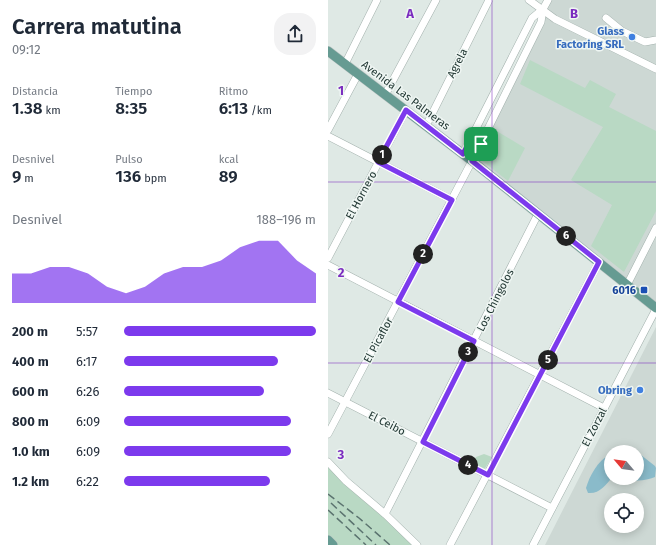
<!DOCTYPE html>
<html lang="es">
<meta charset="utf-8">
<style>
:root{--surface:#fff;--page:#f2f2f3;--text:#1f2937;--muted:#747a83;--accent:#7c3aed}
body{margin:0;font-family:"Fira Sans",sans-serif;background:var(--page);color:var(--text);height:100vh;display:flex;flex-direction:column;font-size:15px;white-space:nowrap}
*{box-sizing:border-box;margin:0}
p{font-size:13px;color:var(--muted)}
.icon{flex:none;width:22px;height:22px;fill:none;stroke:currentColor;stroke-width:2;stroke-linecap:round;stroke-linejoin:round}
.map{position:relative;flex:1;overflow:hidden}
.details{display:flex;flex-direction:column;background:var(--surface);width:328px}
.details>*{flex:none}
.needle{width:26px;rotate:299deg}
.tools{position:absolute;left:276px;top:445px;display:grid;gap:8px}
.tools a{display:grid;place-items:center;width:40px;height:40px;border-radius:50%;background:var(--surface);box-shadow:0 2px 10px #0003;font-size:20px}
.pin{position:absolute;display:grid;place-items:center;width:34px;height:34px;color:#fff;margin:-17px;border-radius:8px;box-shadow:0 2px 6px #0006}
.km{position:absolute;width:20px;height:20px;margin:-10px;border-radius:50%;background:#222;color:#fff;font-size:11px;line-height:20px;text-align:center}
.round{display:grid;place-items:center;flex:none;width:42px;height:42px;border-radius:16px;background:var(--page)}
.head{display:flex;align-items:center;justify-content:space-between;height:68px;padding:0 12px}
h1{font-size:22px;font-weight:600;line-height:30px}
.stats{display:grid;grid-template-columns:repeat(3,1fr);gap:6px;height:68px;padding:4px 12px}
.stats div{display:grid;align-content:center}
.stats b{font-size:17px;font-weight:600}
.stats small{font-size:11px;font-weight:400}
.stats p{font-size:11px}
.chart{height:112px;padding:8px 12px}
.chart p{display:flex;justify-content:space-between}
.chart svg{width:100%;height:72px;margin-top:4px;fill:var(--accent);opacity:.7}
ul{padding:0 12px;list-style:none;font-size:13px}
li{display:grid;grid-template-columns:64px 48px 1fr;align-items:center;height:30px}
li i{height:10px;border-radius:5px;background:var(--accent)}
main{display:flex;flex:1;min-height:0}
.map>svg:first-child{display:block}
.built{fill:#cdd8d4;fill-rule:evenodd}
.green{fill:#b9d9c4}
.water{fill:#8abbca}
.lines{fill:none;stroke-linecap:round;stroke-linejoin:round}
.minor-casing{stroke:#a2b0ac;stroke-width:8}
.major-casing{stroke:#bcc3c2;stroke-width:10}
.minor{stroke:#fff;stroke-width:7}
.major{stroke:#669b92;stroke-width:9}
.rail{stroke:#5b736f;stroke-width:1.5;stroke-dasharray:8 4;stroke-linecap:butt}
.route-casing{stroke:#fff;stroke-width:8}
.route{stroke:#7c3aed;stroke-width:5}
.grid{fill:none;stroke:#7b2cbf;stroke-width:1;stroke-opacity:0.55}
.shop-dot{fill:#3f7fe0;stroke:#eff6f3;stroke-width:1.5}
.transit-dot{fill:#1a4fb4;stroke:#eff6f3;stroke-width:1.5}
.labels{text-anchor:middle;stroke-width:3;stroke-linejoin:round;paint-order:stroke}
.shop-label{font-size:11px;font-weight:bold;fill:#366cbe;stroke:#eff6f3;text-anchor:end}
.street-label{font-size:11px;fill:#213733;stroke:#eff6f3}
.transit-label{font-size:11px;font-weight:bold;fill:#164399;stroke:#eff6f3;text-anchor:end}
.grid-label{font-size:13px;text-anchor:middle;font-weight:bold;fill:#7b2cbf;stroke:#eff6f3;stroke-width:3;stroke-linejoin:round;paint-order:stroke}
</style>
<main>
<section class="details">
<div class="head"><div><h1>Carrera matutina</h1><p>09:12</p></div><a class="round"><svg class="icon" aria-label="share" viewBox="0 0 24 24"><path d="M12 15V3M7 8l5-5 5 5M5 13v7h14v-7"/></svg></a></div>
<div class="stats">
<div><p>Distancia</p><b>1.38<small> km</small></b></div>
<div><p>Tiempo</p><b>8:35</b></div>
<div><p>Ritmo</p><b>6:13<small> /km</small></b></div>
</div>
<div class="stats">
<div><p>Desnivel</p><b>9<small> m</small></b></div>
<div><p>Pulso</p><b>136<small> bpm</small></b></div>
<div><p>kcal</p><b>89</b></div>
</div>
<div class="chart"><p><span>Desnivel</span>188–196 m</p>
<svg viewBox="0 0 160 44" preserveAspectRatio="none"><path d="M0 44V26L10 26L20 22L30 22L40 26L50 34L60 38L70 34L80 26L90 22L100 22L110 18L120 10L130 6L140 6L150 18L160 26V44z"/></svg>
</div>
<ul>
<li><b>200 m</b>5:57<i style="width:100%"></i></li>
<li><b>400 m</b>6:17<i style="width:80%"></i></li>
<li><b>600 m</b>6:26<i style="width:73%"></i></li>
<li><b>800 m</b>6:09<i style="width:87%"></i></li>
<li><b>1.0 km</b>6:09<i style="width:87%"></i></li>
<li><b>1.2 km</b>6:22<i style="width:76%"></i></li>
</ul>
</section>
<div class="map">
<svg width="328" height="545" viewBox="0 0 328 545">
<rect width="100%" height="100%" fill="#dfe9e5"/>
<g class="built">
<polygon points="220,0 328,0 328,308 144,161"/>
<path d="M328 327V545H217ZM283 452H309V478H283ZM283 500H309V526H283Z"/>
</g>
<g class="green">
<polygon points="202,60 257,88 262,80 288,94 281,107 328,131 328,211 296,272 263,246 284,205 243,180 275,127 192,84"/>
<polygon points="167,130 197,148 180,181 152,159"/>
<polygon points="156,454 164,457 156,470 144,464 148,457"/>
<polygon points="0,462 89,545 5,545 0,540"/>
</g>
<g class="water">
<path d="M282 454 284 478C277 485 272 494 260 493L258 488C262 475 269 462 282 454Z"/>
<path d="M313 455 327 466 328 468 327 477C317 481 307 482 297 478H309V456Z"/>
</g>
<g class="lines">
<g class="minor-casing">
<g id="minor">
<polyline points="201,0 227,19 328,69"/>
<polyline points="278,18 294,31 317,42 328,40"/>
<polyline points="17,64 49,0"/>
<polyline points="57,95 108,0"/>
<polyline points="98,126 161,0"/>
<polyline points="0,130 30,74"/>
<polyline points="0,136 124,200"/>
<polyline points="135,154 204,18 215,9"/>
<polyline points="0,258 78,110"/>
<polyline points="0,265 276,408"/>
<polyline points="299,285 328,228"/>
<polyline points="0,393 224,508"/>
<polyline points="0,434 144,161 213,22 215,9 220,0"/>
<polyline points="0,462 18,481 57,514 89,545"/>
<polyline points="57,514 210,214"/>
<polyline points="122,545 271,262"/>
<polyline points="205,545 328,309"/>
</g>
</g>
<g class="major-casing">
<g id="major">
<polyline points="0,51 144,161 328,308"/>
<polyline points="0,540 5,545"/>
</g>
</g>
<use href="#minor" class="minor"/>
<use href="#major" class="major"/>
<g class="rail">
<polyline points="0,494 31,518 62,545"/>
<polyline points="3,503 48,545"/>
<polyline points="0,510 38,545"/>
</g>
</g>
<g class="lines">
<g class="route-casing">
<polygon id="route" points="78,110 135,154 143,139 153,144 144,161 271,262 160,475 95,442 146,341 70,302 124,200 50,162"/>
</g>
<use href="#route" class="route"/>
</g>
<path class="grid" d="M164 0V545M0 182H328M0 363H328"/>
<g class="shop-dot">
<circle cx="304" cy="37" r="4"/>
<circle cx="312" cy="390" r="4"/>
</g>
<rect class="transit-dot" x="312" y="286" width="8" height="8" rx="2"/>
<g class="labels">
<g class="shop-label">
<text x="296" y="35">Glass<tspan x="296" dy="13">Factoring SRL</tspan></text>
<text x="304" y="394">Obring</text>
</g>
<g class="street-label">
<text transform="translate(129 63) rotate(-63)" y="4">Agrela</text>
<text transform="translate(78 95) rotate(37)" y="4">Avenida Las Palmeras</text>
<text transform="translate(33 195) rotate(-62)" y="4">El Hornero</text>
<text transform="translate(167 300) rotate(-63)" y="4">Los Chingolos</text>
<text transform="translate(50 340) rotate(-62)" y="4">El Picaflor</text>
<text transform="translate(59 423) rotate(27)" y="4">El Ceibo</text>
<text transform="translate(266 427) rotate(-63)" y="4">El Zorzal</text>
</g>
<g class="transit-label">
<text x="308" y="294">6016</text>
</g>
</g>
<g class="grid-label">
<text x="82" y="18">A</text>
<text x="246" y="18">B</text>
<text x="13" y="95">1</text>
<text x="13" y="277">2</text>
<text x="13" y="459">3</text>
</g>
</svg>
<div class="tools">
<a><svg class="needle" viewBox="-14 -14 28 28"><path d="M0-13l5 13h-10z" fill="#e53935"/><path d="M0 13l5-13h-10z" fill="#747a83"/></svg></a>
<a><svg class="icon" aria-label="locate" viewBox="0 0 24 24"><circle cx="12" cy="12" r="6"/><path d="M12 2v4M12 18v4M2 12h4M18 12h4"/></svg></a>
</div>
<div class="pin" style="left:153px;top:144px;background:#1e9e55"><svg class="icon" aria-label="arrive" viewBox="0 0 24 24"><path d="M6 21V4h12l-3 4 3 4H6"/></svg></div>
<b class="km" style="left:54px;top:155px">1</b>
<b class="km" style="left:95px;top:254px">2</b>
<b class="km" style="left:140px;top:352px">3</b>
<b class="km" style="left:140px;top:465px">4</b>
<b class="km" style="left:220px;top:360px">5</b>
<b class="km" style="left:238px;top:236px">6</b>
</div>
</main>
